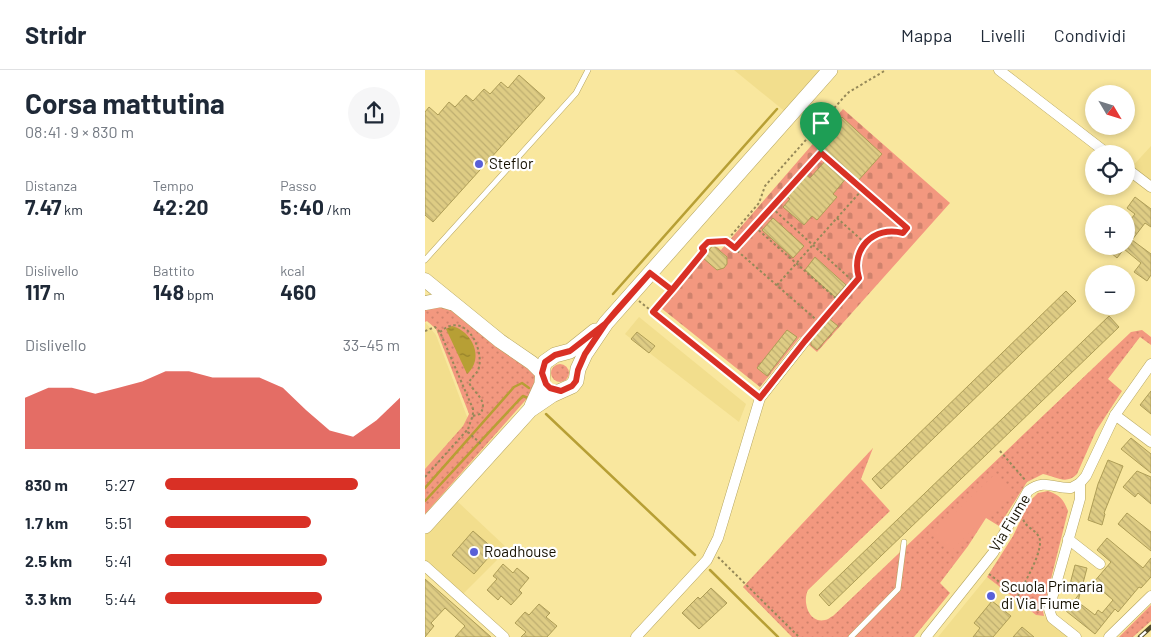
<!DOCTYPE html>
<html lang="it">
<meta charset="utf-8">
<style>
:root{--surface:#fff;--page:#f6f6f7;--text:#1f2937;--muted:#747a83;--line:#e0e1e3;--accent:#d93025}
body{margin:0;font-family:Barlow,sans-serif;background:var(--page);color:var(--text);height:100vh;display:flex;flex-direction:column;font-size:19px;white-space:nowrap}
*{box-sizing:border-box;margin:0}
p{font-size:16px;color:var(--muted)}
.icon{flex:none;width:28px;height:28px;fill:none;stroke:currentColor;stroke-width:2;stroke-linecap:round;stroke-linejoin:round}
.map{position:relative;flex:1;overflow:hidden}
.drawer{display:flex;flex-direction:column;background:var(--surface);width:425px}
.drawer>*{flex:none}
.needle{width:32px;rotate:128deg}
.buttons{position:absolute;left:660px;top:15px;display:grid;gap:10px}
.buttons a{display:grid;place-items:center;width:50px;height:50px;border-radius:50%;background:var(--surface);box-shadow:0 2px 8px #0003;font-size:25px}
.pin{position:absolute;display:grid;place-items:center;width:42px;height:42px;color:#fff;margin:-51px -21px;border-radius:50% 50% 50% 0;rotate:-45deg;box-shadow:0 0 5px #0007}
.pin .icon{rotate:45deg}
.round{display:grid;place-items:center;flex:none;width:52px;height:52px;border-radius:26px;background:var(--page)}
.summary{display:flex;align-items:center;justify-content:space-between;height:85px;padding:0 25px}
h1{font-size:28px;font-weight:700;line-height:38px}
.metrics{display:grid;grid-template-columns:repeat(3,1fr);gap:8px;height:85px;padding:5px 25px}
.metrics div{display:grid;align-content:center}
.metrics b{font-size:21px;font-weight:700}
.metrics small{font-size:14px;font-weight:400}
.metrics p{font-size:14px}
.chart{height:140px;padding:10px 25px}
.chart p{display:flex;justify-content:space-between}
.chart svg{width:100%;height:90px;margin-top:5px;fill:var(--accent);opacity:.7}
ul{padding:0 25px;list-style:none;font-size:16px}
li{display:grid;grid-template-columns:80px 60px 1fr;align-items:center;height:38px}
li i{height:12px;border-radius:6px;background:var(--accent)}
header{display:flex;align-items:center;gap:30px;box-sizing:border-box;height:70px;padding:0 25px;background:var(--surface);border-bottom:1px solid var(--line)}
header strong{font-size:24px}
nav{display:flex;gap:28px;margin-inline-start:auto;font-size:18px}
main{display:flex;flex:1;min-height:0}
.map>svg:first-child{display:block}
.built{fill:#f2de8d}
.grass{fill:url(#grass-dots)}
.cemetery{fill:url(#cemetery-stones)}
.garden{fill:#f3987f}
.water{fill:url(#water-ripples)}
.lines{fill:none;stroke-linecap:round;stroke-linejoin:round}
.stream{stroke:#b79f35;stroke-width:2.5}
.building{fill:url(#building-back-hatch);stroke:#ae9d56}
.lane-casing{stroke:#b5a45d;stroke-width:6}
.street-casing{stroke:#b5a45d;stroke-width:11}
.secondary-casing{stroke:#b5a45d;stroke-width:15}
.primary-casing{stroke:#b5a45d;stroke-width:16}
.path{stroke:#968959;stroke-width:2;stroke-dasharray:2.5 2.5;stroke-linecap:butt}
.lane{stroke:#fff;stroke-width:5}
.street{stroke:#fff;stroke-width:10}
.secondary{stroke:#fff;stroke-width:14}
.primary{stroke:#fff;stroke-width:15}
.rail-casing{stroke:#524a2b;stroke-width:4.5}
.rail{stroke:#fff;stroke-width:2.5;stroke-dasharray:8;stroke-linecap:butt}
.route-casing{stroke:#fff;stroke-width:10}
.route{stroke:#d93025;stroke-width:6}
.poi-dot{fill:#5960d8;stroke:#fff;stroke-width:2}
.labels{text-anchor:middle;stroke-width:4.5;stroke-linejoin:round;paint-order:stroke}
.poi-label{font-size:15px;fill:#151000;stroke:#fff;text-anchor:start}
.street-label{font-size:15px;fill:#151000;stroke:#fff}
</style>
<header>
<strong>Stridr</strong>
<nav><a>Mappa</a><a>Livelli</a><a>Condividi</a></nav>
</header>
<main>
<section class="drawer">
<div class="summary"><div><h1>Corsa mattutina</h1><p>08:41 · 9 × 830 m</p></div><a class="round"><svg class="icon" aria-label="share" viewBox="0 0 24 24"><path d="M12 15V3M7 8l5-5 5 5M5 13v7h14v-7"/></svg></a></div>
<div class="metrics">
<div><p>Distanza</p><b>7.47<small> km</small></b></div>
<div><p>Tempo</p><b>42:20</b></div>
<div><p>Passo</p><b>5:40<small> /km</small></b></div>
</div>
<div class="metrics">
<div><p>Dislivello</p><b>117<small> m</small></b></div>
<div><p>Battito</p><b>148<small> bpm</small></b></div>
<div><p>kcal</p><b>460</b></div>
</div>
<div class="chart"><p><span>Dislivello</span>33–45 m</p>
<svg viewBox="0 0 160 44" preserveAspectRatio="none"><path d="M0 44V19L10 14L20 14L30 17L40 14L50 11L60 6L70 6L80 9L90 9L100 9L110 14L120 25L130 35L140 38L150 30L160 19V44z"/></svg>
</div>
<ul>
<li><b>830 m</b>5:27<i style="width:82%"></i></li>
<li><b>1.7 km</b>5:51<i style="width:62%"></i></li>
<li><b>2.5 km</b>5:41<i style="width:69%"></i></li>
<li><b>3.3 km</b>5:44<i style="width:67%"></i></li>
</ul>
</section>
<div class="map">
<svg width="726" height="567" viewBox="0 0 726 567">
<defs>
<pattern id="grass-dots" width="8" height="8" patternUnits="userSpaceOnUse" patternTransform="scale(1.25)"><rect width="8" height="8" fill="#f3987f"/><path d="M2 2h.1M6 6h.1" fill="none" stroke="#cf826c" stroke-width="1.8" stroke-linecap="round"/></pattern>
<pattern id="cemetery-stones" width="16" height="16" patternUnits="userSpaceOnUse" patternTransform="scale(1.25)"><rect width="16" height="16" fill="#f3987f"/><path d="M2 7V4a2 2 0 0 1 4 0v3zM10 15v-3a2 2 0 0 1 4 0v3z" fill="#cf826c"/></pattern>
<pattern id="water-ripples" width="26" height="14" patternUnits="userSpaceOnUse" patternTransform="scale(1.25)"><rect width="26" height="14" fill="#b79f35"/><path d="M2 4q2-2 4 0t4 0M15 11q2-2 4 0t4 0" fill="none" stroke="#94802a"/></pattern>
<pattern id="building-back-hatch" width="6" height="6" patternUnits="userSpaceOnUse" patternTransform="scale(1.25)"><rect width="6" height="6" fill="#decc84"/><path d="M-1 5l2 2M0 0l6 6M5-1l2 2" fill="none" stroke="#beae70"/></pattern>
</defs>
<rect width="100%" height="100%" fill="#f9e79e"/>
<g class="built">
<polygon points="309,0 402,0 363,44"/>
<polygon points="726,76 726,117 704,100"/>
<polygon points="214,247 321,334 314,352 200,264"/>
<polygon points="0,252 11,265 44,352 1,402 83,479 35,527 0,496"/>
<polygon points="562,507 611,545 619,546 644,567 513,567"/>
</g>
<g class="grass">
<polygon points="19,233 110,303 112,314 106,324 0,444 0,399 38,356 44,344 11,259 2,251 0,252 0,238"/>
<path d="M717 260 726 267V275L715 267 683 309 697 321 671 361 652 404C641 415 632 407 618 404L602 412 574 456 561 448 543 476 515 513 525 523 489 567H367L318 517 448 378 436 409 465 441 383 520C377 532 384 554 400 550 403 550 405 547 408 546L706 262Z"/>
<circle cx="135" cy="303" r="9"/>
<path d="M623 421C635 425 639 430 643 441L618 541 619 546 611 545 562 507 588 466 605 431 613 423Z"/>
<polygon points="726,535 726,551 708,567 694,567"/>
</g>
<polygon class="cemetery" points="418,39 525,133 392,282 375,267 335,317 236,238 289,175 296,180"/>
<polygon class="garden" points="569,405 586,423 526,481 508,463"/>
<path class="water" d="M27 256C47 261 60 288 42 304L21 259Z"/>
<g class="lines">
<g class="stream">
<polyline points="188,224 352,39"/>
<polyline points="121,344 270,485"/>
<polyline points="0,418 89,317 97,313 104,318"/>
<polyline points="0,431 93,331 98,326 103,328"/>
<polyline points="285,500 353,567"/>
</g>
</g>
<g class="building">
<polygon points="94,5 120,28 8,152 0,145 0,42 4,37 13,45 24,32 30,37 41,25 48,31 59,19 65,24 76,12 83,18"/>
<polygon points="417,47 457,84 431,113 423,106 408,124 412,127 392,150 387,146 379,155 358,137 365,129 361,125 380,104 385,108 403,88 391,75"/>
<polygon points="710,127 726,139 726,157 720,153 707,170 726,184 726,205 722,211 709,202 716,193 699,179 692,188 678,176 701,176 701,155 710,144 702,138"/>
<polygon points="348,148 379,176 368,188 337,160"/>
<polygon points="288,175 302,187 302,194 299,198 292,200 278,188"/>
<polygon points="390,187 421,215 410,227 380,200"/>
<polygon points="641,221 651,231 456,419 447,409"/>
<polygon points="684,246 694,257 404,536 394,525"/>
<polygon points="403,248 413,256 392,280 386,275 386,268"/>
<polygon points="362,260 372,267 342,306 332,298"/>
<polygon points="212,262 230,276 224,283 206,269"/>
<polygon points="726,321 726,344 715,335"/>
<polygon points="706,368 726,384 726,403 696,379"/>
<polygon points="683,390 698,396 679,443 680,444 677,455 663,450 673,414"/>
<polygon points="712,401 726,407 726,434 713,423 710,427 698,417"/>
<polygon points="702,443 726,462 726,481 693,454"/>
<polygon points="48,461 70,480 49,504 27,485"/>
<polygon points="682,468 718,498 726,488 726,507 716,518 714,517 693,542 690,539 670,564 641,541 655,523 653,532 670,545 673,540 677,543 688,530 668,513 686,492 672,480"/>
<polygon points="78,494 88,503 92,498 104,508 94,520 97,523 86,535 76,526 73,530 62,520 72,509 68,506"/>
<polygon points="650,495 662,498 656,521 644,518"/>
<polygon points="0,509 66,567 30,567 40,556 20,538 6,553 9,556 0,567"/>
<polygon points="286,518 302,533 274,559 257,543 273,527 275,529"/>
<polygon points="567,531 586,546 568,567 548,567 555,558 549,553"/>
<polygon points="114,534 125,543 121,547 132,556 122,567 96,567 101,562 90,553 100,542 104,545"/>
<polygon points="597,557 609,567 588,567"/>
</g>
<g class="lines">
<g class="lane-casing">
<g id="lane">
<polyline points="0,190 151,23 163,0"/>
<polyline points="229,242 335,328"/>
<polyline points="426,567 473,519 479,472"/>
</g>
</g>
<g class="street-casing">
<g id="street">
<polyline points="574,0 683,84"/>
<polyline points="701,98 726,117"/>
<polyline points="690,345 726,372"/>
<polyline points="643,469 675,494"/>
<polyline points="0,496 79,567"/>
<polyline points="211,567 282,490 293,468 335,328 380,271"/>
<path d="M501 567 568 483 603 421C620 408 628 419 646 418L655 413 661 406 690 345 726 294"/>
<polyline points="651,567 627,548 624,539 655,429 655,413"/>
<polyline points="684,567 726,526"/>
</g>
</g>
<g class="secondary-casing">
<g id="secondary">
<polyline points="0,210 75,271 107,293 117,303"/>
<polyline points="0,233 16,230 26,233"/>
</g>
</g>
<g class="primary-casing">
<g id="primary">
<polyline points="107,336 117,314 118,297 120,292 130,285 145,281 170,261"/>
<polyline points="0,456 105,340 127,325 147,316 151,311 153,299 160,284 181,253 405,0"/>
</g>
</g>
<g class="path">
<polyline points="347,138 430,213"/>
<polyline points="412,148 440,173"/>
<polyline points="330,157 414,231"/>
<polyline points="301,171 395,253"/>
<path d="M310 178 396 83 482 158 478 163C449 155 424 179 434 208L385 265"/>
<polyline points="235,211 247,220"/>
<polyline points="352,215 437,120"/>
<polyline points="214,231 224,239"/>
<polyline points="233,237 279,181 277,178 283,172 297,172 304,168 334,133 340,116 419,27 424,22 461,0"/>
<path d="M0 261 10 257 15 262 48 339C49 348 43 354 43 362L57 375"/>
<path d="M15 262C18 260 21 257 25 256 45 250 58 281 54 297 53 304 46 306 44 313 50 324 64 331 55 344L48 346"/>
<polyline points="575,381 601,411"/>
<polyline points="0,407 43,359"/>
<polyline points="293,487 374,567"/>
<polyline points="564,504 611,540 615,540"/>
<path d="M593 526C599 513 620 479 614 467 610 459 601 458 598 449"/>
</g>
<use href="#lane" class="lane"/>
<use href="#street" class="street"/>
<use href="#secondary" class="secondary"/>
<use href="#primary" class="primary"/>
<g class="rail-casing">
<polyline id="rail" points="715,567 726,557"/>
</g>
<use href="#rail" class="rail"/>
</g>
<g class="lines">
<g class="route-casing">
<path id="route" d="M396 83 310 178 301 171 283 172 277 178 279 181 247 220 225 203 181 253 145 281 130 285 120 292 117 303 121 314 125 318 136 321 147 316 151 311 153 300 160 284 181 253 191 241 225 203 247 220 228 242 335 328 380 271 434 208C425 179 449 155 478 163L482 158 396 83"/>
</g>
<use href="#route" class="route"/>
</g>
<g class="poi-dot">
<circle cx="54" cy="94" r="5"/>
<circle cx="49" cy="482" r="5"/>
<circle cx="566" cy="526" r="5"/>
</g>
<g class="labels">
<g class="poi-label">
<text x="64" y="99">Steflor</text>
<text x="59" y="487">Roadhouse</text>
<text x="576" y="522">Scuola Primaria<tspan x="576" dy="17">di Via Fiume</tspan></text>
</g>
<g class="street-label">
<text transform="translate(585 453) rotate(-59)" y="5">Via Fiume</text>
</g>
</g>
</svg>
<div class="buttons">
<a><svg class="needle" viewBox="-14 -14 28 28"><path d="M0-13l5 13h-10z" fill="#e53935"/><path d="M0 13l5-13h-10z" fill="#747a83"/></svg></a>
<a><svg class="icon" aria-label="locate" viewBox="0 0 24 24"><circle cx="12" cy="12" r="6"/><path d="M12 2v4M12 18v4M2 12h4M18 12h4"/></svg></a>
<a>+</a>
<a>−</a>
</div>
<div class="pin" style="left:396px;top:83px;background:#1e9e55"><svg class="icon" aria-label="arrive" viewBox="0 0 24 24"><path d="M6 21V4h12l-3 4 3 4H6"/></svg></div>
</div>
</main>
